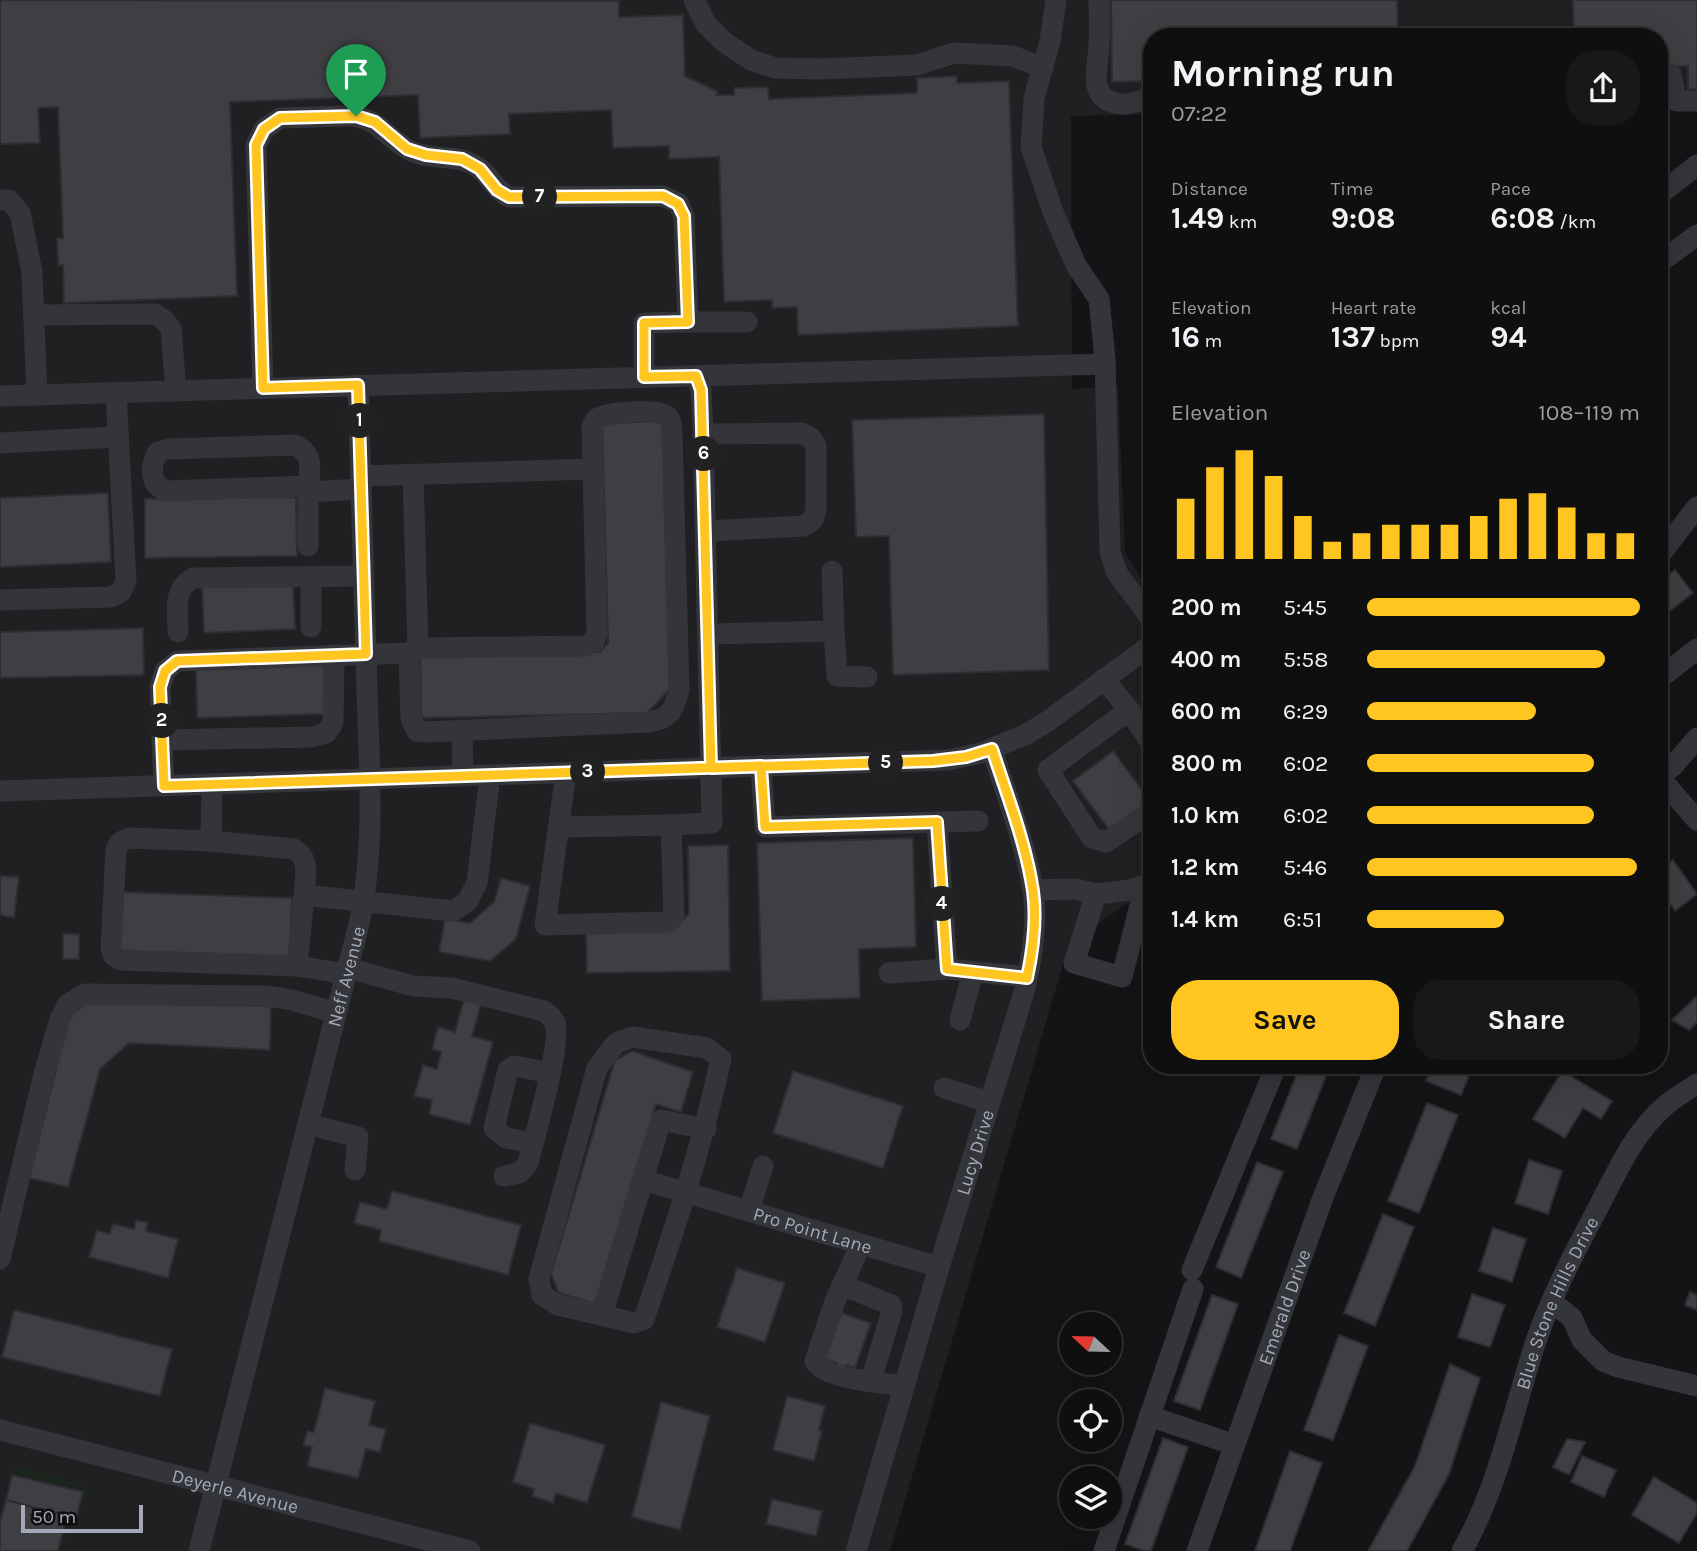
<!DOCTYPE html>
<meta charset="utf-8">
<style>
:root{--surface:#0f0f10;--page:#181819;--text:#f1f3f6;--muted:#9b9c9f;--line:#2f2f30;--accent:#ffc622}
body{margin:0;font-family:Karla,sans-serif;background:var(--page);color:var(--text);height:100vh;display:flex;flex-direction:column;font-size:26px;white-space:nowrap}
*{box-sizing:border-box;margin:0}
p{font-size:23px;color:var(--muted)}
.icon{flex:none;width:38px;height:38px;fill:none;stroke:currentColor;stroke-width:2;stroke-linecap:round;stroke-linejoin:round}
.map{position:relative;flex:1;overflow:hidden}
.side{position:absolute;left:1143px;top:28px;width:525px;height:1046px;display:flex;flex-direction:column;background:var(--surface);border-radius:28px;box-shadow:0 7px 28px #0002,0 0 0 2px var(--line)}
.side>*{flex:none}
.needle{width:46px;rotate:292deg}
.buttons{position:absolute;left:1059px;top:1312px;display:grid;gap:14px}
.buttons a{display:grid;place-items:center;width:63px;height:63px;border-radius:50%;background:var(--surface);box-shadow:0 7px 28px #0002,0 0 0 2px var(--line);font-size:35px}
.scale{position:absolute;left:21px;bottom:18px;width:122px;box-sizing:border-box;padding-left:7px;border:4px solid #a4a9b7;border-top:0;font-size:19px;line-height:24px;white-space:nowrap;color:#a4a9b7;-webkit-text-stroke:5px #0f0f11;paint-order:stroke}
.pin{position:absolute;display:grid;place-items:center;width:60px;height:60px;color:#fff;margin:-72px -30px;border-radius:50% 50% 50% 0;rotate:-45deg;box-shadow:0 0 7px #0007}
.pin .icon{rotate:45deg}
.km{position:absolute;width:35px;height:35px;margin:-18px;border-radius:50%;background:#222;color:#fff;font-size:19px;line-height:35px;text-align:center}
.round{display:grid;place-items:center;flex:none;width:74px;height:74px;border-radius:28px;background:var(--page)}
.overview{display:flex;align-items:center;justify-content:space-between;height:119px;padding:0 28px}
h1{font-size:38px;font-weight:700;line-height:52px}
.metrics{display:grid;grid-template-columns:repeat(3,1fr);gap:10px;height:119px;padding:7px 28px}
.metrics div{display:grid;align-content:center}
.metrics b{font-size:30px;font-weight:700}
.metrics small{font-size:19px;font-weight:400}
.metrics p{font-size:19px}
.chart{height:196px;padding:14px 28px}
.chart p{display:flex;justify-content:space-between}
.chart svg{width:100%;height:126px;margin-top:7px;stroke:var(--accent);stroke-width:6}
.cta{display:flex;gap:14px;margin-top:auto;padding:14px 28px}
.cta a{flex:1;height:80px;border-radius:28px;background:var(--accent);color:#111;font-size:28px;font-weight:700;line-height:80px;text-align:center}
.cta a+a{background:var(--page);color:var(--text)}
ul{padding:0 28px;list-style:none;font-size:23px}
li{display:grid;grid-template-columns:112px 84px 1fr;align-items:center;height:52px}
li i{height:18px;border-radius:9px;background:var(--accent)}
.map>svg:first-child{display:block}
.built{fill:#202023}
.green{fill:#1b241d}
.building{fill:#3e3e43;stroke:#2e2d32;stroke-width:2}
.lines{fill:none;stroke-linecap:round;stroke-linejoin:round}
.minor{stroke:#34353b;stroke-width:21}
.route-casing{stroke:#fff;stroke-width:14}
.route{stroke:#ffc622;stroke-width:9}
.labels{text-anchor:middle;stroke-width:7;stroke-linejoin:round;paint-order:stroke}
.street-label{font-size:19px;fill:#a4a9b7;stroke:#0f0f11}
</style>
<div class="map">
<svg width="1697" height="1551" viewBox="0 0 1697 1551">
<rect width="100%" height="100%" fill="#141416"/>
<polygon class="built" points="0,0 1697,0 1697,107 1659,107 1659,37 1152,37 1151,114 1071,116 1072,389 1118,386 1125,552 1151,596 1151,887 1069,944 890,1551 0,1551"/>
<polygon class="green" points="16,1467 89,1486 83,1511 73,1509 63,1551 0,1551 0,1532"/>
<g class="building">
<polygon points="0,0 619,1 619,17 683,15 685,76 717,91 717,95 734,95 734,88 768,87 769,99 917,93 917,78 957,76 957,83 1009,81 1018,326 798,335 797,307 772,308 772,300 724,302 719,157 669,159 669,146 613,148 611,110 509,114 510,134 420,138 418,95 230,102 237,296 64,303 63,265 58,265 57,238 63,238 58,107 38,108 40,143 0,144"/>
<polygon points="1111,0 1397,0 1398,37 1152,37 1152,81 1112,82"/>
<polygon points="1573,0 1697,0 1697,89 1688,89 1688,66 1659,67 1659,37 1574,37"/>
<polygon points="1044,414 1049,670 893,675 889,536 856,537 852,420"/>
<polygon points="663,421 671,688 647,713 421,718 420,656 600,652 608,643 602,423"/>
<polygon points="108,493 111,562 0,567 0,498"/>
<polygon points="296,497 297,556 145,558 145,499"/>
<polygon points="1675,570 1693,593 1659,619 1659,582"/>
<polygon points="293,582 295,629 204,633 202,585"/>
<polygon points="143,628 144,675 0,678 0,632"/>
<polygon points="325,665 326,714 197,718 196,670"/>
<polygon points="1113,751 1151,802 1111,832 1073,781"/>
<polygon points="913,838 916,947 859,949 860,998 762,1001 757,843"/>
<polygon points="728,845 730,971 587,973 586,930 674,928 689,914 688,846"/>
<polygon points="1673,860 1697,894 1675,911 1659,887 1659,870"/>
<polygon points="0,876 19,877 14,918 0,915"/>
<polygon points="501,878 530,886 516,939 490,961 439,952 445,919 470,923 494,902"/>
<polygon points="120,892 292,898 290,959 118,953"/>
<rect x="63" y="934" width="16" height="25"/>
<polygon points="465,996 482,1001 472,1036 493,1042 470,1125 429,1114 432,1100 414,1096 423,1065 437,1069 441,1052 432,1049 438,1027 455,1032"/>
<polygon points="1697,996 1697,1022 1689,1030 1672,1020"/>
<polygon points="88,1003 271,1006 270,1050 129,1043 100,1069 68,1187 29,1178 69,1016"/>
<polygon points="632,1051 693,1072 681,1112 656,1104 595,1304 559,1293 551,1274 615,1060"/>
<polygon points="1300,1066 1330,1066 1297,1149 1271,1139"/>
<polygon points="1432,1066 1473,1066 1461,1095 1426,1081"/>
<polygon points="793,1071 903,1106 883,1168 773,1133"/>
<polygon points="1562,1071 1612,1101 1601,1119 1583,1108 1565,1138 1533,1119"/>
<polygon points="1427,1103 1458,1115 1419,1213 1388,1201"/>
<polygon points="1529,1160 1562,1171 1548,1214 1515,1203"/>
<polygon points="1257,1162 1283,1172 1241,1278 1216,1267"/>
<polygon points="392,1191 521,1225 508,1275 379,1241 381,1230 354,1223 360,1202 387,1209"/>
<polygon points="1383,1214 1414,1227 1375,1326 1344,1313"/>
<polygon points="136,1220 148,1223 146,1231 178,1239 168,1278 89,1257 97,1230 110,1234 113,1224 134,1229"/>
<polygon points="1493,1228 1526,1239 1512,1282 1479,1271"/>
<polygon points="737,1268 785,1283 765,1342 717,1327"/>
<polygon points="1690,1292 1697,1295 1697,1310 1685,1305"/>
<polygon points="1472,1294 1505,1305 1490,1347 1458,1337"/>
<polygon points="1212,1295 1238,1304 1200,1410 1174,1401"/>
<polygon points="14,1310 172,1349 160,1396 2,1357"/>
<polygon points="839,1312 871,1323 855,1368 846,1365 843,1373 835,1371 837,1363 823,1358"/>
<polygon points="1339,1335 1368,1346 1333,1440 1304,1430"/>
<polygon points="1450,1364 1480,1378 1449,1474 1407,1551 1368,1551 1415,1466"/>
<polygon points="325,1388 375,1401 369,1425 386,1429 380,1452 366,1449 358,1478 307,1466 312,1447 303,1445 307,1431 314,1432"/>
<polygon points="787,1396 825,1406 819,1430 822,1431 814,1461 773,1450"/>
<polygon points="661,1402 710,1416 680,1530 632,1517"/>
<polygon points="530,1423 605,1445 587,1503 556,1493 553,1503 532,1496 534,1489 513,1482"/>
<polygon points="1163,1438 1188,1447 1151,1551 1144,1551 1125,1544"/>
<polygon points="1567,1439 1585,1442 1569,1475 1553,1467"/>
<polygon points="1290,1451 1322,1463 1290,1551 1255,1551"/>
<polygon points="1582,1456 1616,1470 1604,1497 1571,1482"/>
<polygon points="12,1475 83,1492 76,1519 6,1500"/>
<polygon points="1654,1477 1697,1503 1697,1513 1679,1543 1632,1515"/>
<polygon points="772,1499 822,1511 816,1536 766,1524"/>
<polygon points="6,1500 67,1516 58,1551 0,1551 0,1522"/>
</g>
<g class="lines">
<g class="minor">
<polyline points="694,0 706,24 724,42 751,60 775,68 821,69 917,65 954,53 1013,56 1043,68"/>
<polyline points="1056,0 1050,41 1034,98 1031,147 1053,212 1076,265 1099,299 1105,359 1110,552 1117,573 1152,620"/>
<path d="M1099 0C1099 15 1100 30 1099 44 1099 66 1085 98 1119 104 1130 106 1141 99 1152 98"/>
<polyline points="1659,75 1671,74 1676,101 1697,101"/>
<polyline points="1659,195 1697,165"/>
<polyline points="0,200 9,200 20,213 32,272 37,395"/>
<polyline points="1659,263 1697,235"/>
<polyline points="34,315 155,314 164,320 171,329 176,391"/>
<polyline points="688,322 747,322"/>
<path d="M263 388 256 145 264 129 280 118 347 116C375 115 385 136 407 149 429 162 457 152 479 168 491 177 493 188 509 197L663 196 678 203 684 216 688 322 644 323V377"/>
<polyline points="0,396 1105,364"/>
<polyline points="703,434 802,433 811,438 816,446 816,509 813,520 804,526 706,531"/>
<polyline points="0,443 118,437"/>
<polyline points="413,474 418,648"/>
<polyline points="361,476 592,469"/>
<path d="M309 486 166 491C149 484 150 466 158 452L168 449 294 445C316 453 309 472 308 492L361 489"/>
<polyline points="308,546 308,492"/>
<polyline points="1659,556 1697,507"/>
<polyline points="311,577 311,627"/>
<polyline points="0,600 111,597 121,592 126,581 116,393"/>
<polyline points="834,631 837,676 867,677"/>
<path d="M178 632C178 611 172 590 193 578L364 576"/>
<polyline points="708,634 834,631 832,571"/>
<polyline points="1104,679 1129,710 1152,744"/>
<polyline points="1659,679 1697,649"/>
<polyline points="1129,710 1048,770 1092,838 1106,842 1152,811"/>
<polyline points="462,730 463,776"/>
<polyline points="162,740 312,737 326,733 333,723 334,655"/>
<polyline points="761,766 765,827 978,821"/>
<polyline points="1659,777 1697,820"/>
<polyline points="1659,777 1674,765 1697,738"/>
<path d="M164 786 160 687 165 671 177 661 409 653 411 719 417 731 425 732 648 722C670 719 674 710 679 690L672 432C672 426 671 420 667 416 657 408 606 412 596 419L592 426 597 632 594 642 585 646 418 648 409 653"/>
<polyline points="0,791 948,760 981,753 1025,735 1048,721 1152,644"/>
<polyline points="671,825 712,823 703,434 701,390 696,376"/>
<polyline points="558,827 671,825 674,916 669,922 545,925 566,773"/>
<polyline points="211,841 212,784"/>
<polyline points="1033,890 1075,889 1096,894 1074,963 1122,977 1145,885 1131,890 1096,894"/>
<path d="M304 895 297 966 122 960 114 956 111 948 116 850 120 842 129 838 211 841 294 849C311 859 305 878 304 895L453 911 467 902 477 883 490 776"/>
<polyline points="297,966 346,974"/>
<path d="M348 968 413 986 452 988 544 1011C548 1014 553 1019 555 1023 562 1042 534 1139 528 1163L520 1173 504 1176"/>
<polyline points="947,969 1027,977"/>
<polyline points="889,973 947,969 937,822"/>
<polyline points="960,1020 973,972"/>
<path d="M632 1037 707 1048 721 1059C701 1150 674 1231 644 1319L634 1323 558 1305 542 1295 539 1279 597 1068 616 1043Z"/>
<polyline points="944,1088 989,1102"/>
<polyline points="308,1124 358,1137 355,1170"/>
<polyline points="533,1143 506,1138 494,1128 508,1070 514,1066 550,1073"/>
<path id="s1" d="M643 1180 939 1267"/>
<polyline points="749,1211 763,1166"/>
<path d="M861 1244 835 1301 815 1361C823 1379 884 1383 904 1386"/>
<polyline points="0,1259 44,1074 60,1019 67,1005 85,994 267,996 292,1000 336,1013"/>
<polyline points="1192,1270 1276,1066"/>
<polyline points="842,1285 891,1305 892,1311 871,1380"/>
<polyline points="1552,1302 1572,1318 1582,1340 1603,1361 1618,1367 1697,1386"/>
<polyline points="602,1315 661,1120 706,1129"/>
<polyline points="1149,1416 1235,1445"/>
<path id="s2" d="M0 1430 470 1551"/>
<path id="s3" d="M199 1551 359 924C376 847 369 768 367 690 364 588 361 487 358 385"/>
<path id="s4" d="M856 1551 939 1267 1024 992C1032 959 1038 923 1033 890 1025 842 1006 795 992 749"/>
<polyline points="1104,1551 1193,1289"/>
<path id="s5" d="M1197 1551 1322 1200 1376 1066"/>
<path id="s6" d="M1462 1551C1499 1486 1513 1411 1536 1341 1552 1294 1576 1250 1599 1206 1617 1171 1635 1131 1666 1105 1676 1097 1687 1090 1697 1084"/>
</g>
</g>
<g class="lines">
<g class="route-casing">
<path id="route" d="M356 116 280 118 264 129 256 145 263 388 358 385 366 654 177 661 165 671 160 687 164 786 761 766 765 827 937 822 947 969 1027 978C1033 950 1037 919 1033 891 1026 843 1007 795 992 749L966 757 933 761 711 768 701 390 696 376 644 377V323L688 322 684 216 678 204 663 196 509 197 497 190 480 169 462 159 426 155 407 149 375 122 356 116"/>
</g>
<use href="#route" class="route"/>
</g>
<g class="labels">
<g class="street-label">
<text dy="7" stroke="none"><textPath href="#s3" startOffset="593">Neff Avenue</textPath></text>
<text dy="7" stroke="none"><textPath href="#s4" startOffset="416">Lucy Drive</textPath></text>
<text dy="7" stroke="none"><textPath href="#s1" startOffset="177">Pro Point Lane</textPath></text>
<text dy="7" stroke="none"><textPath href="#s6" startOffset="266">Blue Stone Hills Drive</textPath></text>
<text dy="7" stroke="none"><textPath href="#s5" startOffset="259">Emerald Drive</textPath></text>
<text dy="7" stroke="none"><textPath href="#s2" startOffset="243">Deyerle Avenue</textPath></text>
</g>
</g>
</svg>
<div class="buttons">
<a><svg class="needle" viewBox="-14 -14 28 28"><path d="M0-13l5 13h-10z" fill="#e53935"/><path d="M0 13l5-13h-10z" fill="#9b9c9f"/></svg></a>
<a><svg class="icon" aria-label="locate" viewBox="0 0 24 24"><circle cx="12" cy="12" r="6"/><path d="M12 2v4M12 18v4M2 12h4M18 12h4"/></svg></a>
<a><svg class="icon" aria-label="layers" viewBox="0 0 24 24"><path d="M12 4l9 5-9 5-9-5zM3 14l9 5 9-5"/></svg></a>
</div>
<div class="scale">50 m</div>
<div class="pin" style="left:356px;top:116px;background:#1e9e55"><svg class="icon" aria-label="arrive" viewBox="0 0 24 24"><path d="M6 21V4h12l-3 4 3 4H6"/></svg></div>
<b class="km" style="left:360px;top:421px">1</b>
<b class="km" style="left:162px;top:721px">2</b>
<b class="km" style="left:588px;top:772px">3</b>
<b class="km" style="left:942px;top:904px">4</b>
<b class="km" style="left:886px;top:763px">5</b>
<b class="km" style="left:704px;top:454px">6</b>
<b class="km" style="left:540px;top:197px">7</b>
<section class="side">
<div class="overview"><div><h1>Morning run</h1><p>07:22</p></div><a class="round"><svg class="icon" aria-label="share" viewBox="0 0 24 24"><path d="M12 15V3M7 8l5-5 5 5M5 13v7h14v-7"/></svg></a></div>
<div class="metrics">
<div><p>Distance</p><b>1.49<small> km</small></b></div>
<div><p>Time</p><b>9:08</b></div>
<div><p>Pace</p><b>6:08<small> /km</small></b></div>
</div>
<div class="metrics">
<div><p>Elevation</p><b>16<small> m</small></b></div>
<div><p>Heart rate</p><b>137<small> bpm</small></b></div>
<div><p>kcal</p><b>94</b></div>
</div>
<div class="chart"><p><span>Elevation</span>108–119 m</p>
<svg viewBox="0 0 160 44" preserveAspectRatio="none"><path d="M5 44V23M15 44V12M25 44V6M35 44V15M45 44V29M55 44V38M65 44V35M75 44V32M85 44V32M95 44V32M105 44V29M115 44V23M125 44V21M135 44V26M145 44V35M155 44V35"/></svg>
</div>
<ul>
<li><b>200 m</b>5:45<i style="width:100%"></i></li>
<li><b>400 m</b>5:58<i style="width:87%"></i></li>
<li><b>600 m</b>6:29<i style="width:62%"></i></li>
<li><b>800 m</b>6:02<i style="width:83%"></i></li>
<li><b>1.0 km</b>6:02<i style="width:83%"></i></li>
<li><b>1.2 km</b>5:46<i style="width:99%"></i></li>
<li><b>1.4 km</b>6:51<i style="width:50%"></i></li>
</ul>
<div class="cta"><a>Save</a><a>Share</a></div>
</section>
</div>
